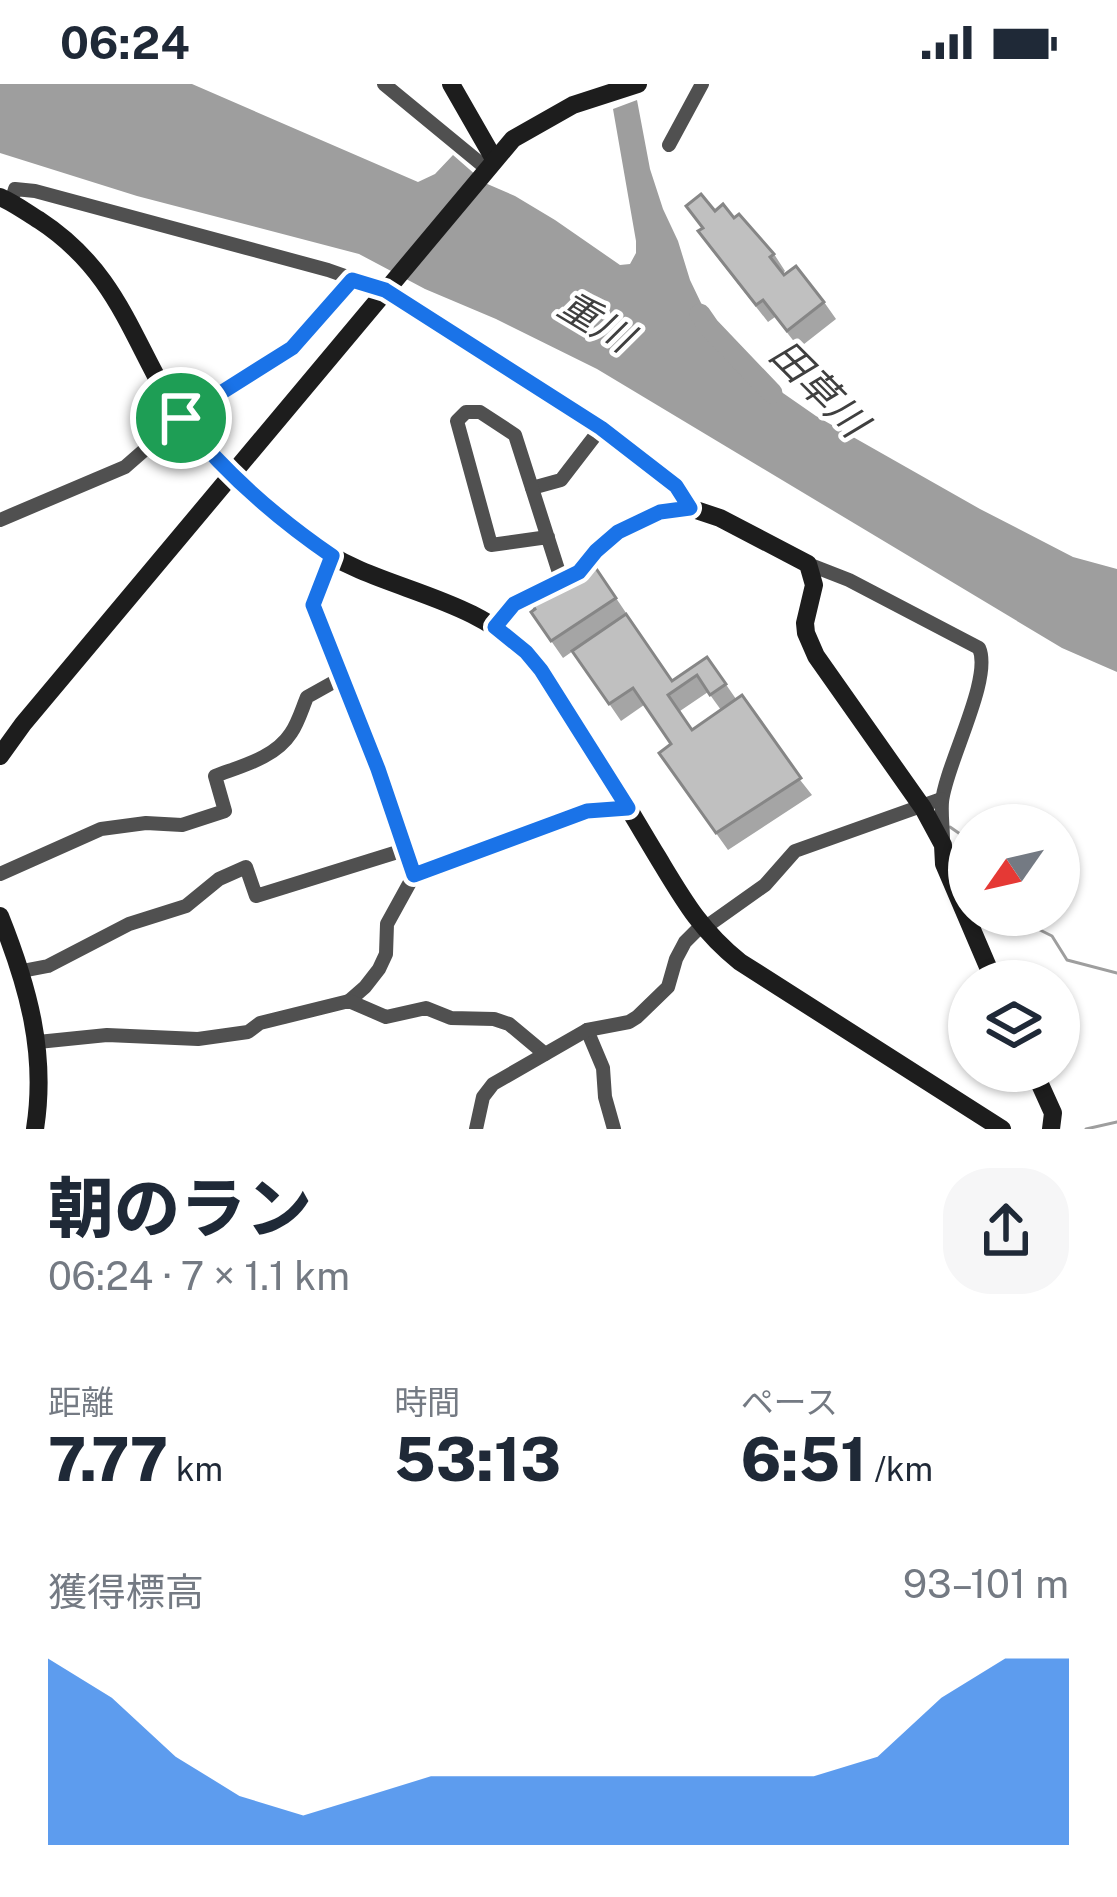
<!DOCTYPE html>
<html lang="ja">
<meta charset="utf-8">
<style>
:root{--surface:#fff;--page:#f6f6f7;--text:#1f2937;--muted:#747a83;--accent:#1a73e8}
body{margin:0;font-family:"Public Sans","Noto Sans JP",sans-serif;background:var(--page);color:var(--text);height:100vh;display:flex;flex-direction:column;font-size:45px;white-space:nowrap}
*{box-sizing:border-box;margin:0}
p{font-size:39px;color:var(--muted)}
.icon{flex:none;width:66px;height:66px;fill:none;stroke:currentColor;stroke-width:2;stroke-linecap:round;stroke-linejoin:round}
.map{position:relative;height:1045px;overflow:hidden}
.details{display:flex;flex-direction:column;background:var(--surface);flex:1}
.details>*{flex:none}
.needle{width:78px;rotate:236deg}
.fabs{position:absolute;left:948px;top:720px;display:grid;gap:24px}
.fabs a{display:grid;place-items:center;width:132px;height:132px;border-radius:50%;background:var(--surface);box-shadow:0 3px 9px #0004;font-size:60px}
.pin{position:absolute;display:grid;place-items:center;width:102px;height:102px;color:#fff;margin:-51px;border:6px solid #fff;border-radius:50%;box-shadow:0 3px 12px #0007}
.round{display:grid;place-items:center;flex:none;width:126px;height:126px;border-radius:48px;background:var(--page)}
.summary{display:flex;align-items:center;justify-content:space-between;height:204px;padding:0 48px}
h1{font-size:66px;font-weight:800;line-height:90px}
.stats{display:grid;grid-template-columns:repeat(3,1fr);gap:18px;height:204px;padding:12px 48px}
.stats div{display:grid;align-content:center}
.stats b{font-size:60px;font-weight:800}
.stats small{font-size:33px;font-weight:400}
.stats p{font-size:33px}
.chart{height:336px;padding:24px 48px}
.chart p{display:flex;justify-content:space-between}
.chart svg{width:100%;height:216px;margin-top:12px;fill:var(--accent);opacity:.7}
.status{display:flex;justify-content:space-between;align-items:center;height:84px;padding:0 60px;background:var(--surface);direction:ltr}
.status svg{height:33px;fill:currentColor}
.map>svg:first-child{display:block}
.water{fill:#9e9e9e}
.lines{fill:none;stroke-linecap:round;stroke-linejoin:round}
.stream{stroke:#9e9e9e;stroke-width:3}
.river{stroke:#9e9e9e;stroke-width:21}
.street{stroke:#505050;stroke-width:14}
.secondary{stroke:#1d1d1d;stroke-width:18}
.wall{fill:#a5a5a5;fill-rule:evenodd}
.building{fill:#c0c0c0;stroke:#868686;stroke-width:3}
.route-casing{stroke:#fff;stroke-width:24}
.route{stroke:#1a73e8;stroke-width:15}
.labels{text-anchor:middle;stroke-width:9;stroke-linejoin:round;paint-order:stroke}
.water-label{font-size:39px;font-style:italic;fill:#3f3f3f;stroke:#fff}
</style>
<div class="status"><b>06:24</b><svg viewBox="0 0 49 12"><path d="M0 12V9h3v3zM5 12V6h3v6zM10 12V3h3v9zM15 12V0h3v12zM26 1h20v11H26zM47 4h2v5h-2z"/></svg></div>
<div class="map">
<svg width="1117" height="1045" viewBox="0 0 1117 1045">
<rect width="100%" height="100%" fill="#fff"/>
<polygon class="water" points="0,0 192,0 418,98 435,90 453,71 485,99 515,112 555,136 620,181 630,180 636,169 636,157 613,25 637,16 650,85 663,125 678,157 690,196 725,269 816,332 980,425 1073,473 1117,485 1117,588 1062,564 597,285 496,235 425,205 359,170 137,112 0,69"/>
<g class="lines">
<g class="stream">
<polyline points="950,743 963,752 969,766"/>
<polyline points="1021,831 1032,842 1052,852 1067,876 1117,889"/>
<polyline points="1086,1045 1117,1038"/>
</g>
<polyline class="river" points="700,230 709,243 772,309"/>
<g class="street">
<polyline points="384,0 486,84"/>
<polyline points="669,61 702,0"/>
<polyline points="11,118 15,105 35,107 328,186 385,206 601,344 655,384 676,402 690,424"/>
<polyline points="532,404 561,396 601,344"/>
<polyline points="0,436 125,383 181,334 292,264 352,196"/>
<polyline points="548,453 491,461 457,337 466,328 480,328 515,351 562,498"/>
<polyline points="332,473 313,521 378,684 414,791 387,840 386,870 379,885 365,903 349,917"/>
<path d="M808 480 849 496 979 564C993 595 945 682 942 718 941 730 943 744 943 756"/>
<path d="M0 790 101 745 146 739 182 741 225 727 215 692C241 682 275 674 291 649 298 639 302 625 307 613L341 594"/>
<polyline points="414,791 587,727 628,724"/>
<polyline points="22,887 48,882 129,840 186,822 219,795 246,783 256,812 404,766"/>
<polyline points="587,946 603,984 605,1013 614,1045"/>
<polyline points="38,958 107,951 198,955 248,948 260,939 349,917 386,933 426,924 451,934 494,935 509,940 545,970"/>
<polyline points="476,1045 483,1013 493,1000 587,946 629,938 637,933 668,903 676,875 685,858 697,846 703,845 765,801 795,767 941,715"/>
</g>
<g class="secondary">
<polyline points="451,0 494,75"/>
<path d="M0 113C14 119 26 128 39 136 120 189 132 259 180 334 194 354 212 371 229 388 267 426 310 465 360 486 418 511 484 523 529 572 547 592 561 616 576 639 604 683 630 727 657 772 683 815 700 846 740 878L1002 1045"/>
<polyline points="495,543 514,521 579,488 596,467 618,449 638,437 660,428 690,424 720,434 808,480 814,501 805,539 806,549 816,572 923,724 943,761 944,780 994,897"/>
<polyline points="0,672 23,640 513,55 573,21 638,0"/>
<path d="M0 832C28 902 47 969 35 1045"/>
<polyline points="1034,987 1053,1029 1051,1045"/>
</g>
</g>
<g class="wall">
<polygon points="686,122 715,127 734,134 774,170 785,187 783,189 824,218 836,235 799,264 775,233 768,238 710,164 698,147 702,144"/>
<path d="M591 477 672 597 707 573 736 615 812 711 728 766 659 669 671 660 644 621 621 637 573 567 563 574 531 528ZM708 608 721 626 692 646 680 627Z"/>
</g>
<g class="building">
<polygon points="701,110 715,127 723,120 734,134 739,130 774,170 770,173 784,191 796,182 824,218 787,247 763,216 756,221 698,147 703,144 686,122"/>
<polygon points="591,477 616,514 551,557 531,528 535,525 530,516"/>
<polygon points="626,530 672,597 707,573 726,600 710,611 697,591 668,611 692,646 742,611 801,694 716,749 659,669 671,660 633,604 609,620 572,567"/>
</g>
<g class="lines">
<g class="route-casing">
<path id="route" d="M352 196 385 206 601 344 676 402 690 424 660 428 618 448 596 467 579 488 514 520 495 543 526 568 541 586 628 724 587 727 414 791 378 685 313 521 332 472C275 433 224 388 181 334L292 264Z"/>
</g>
<use href="#route" class="route"/>
</g>
<g class="labels">
<g class="water-label">
<text transform="translate(596 237) rotate(31)" y="14">重川</text>
<text transform="translate(819 304) rotate(45)" y="14">田草川</text>
</g>
</g>
</svg>
<div class="fabs">
<a><svg class="needle" viewBox="-14 -14 28 28"><path d="M0-13l5 13h-10z" fill="#e53935"/><path d="M0 13l5-13h-10z" fill="#747a83"/></svg></a>
<a><svg class="icon" aria-label="layers" viewBox="0 0 24 24"><path d="M12 4l9 5-9 5-9-5zM3 14l9 5 9-5"/></svg></a>
</div>
<div class="pin" style="left:181px;top:334px;background:#1e9e55"><svg class="icon" aria-label="arrive" viewBox="0 0 24 24"><path d="M6 21V4h12l-3 4 3 4H6"/></svg></div>
</div>
<section class="details">
<div class="summary"><div><h1>朝のラン</h1><p>06:24 · 7 × 1.1 km</p></div><a class="round"><svg class="icon" aria-label="share" viewBox="0 0 24 24"><path d="M12 15V3M7 8l5-5 5 5M5 13v7h14v-7"/></svg></a></div>
<div class="stats">
<div><p>距離</p><b>7.77<small> km</small></b></div>
<div><p>時間</p><b>53:13</b></div>
<div><p>ペース</p><b>6:51<small> /km</small></b></div>
</div>
<div class="chart"><p><span>獲得標高</span>93–101 m</p>
<svg viewBox="0 0 160 44" preserveAspectRatio="none"><path d="M0 44V6L10 14L20 26L30 34L40 38L50 34L60 30L70 30L80 30L90 30L100 30L110 30L120 30L130 26L140 14L150 6L160 6V44z"/></svg>
</div>
</section>
